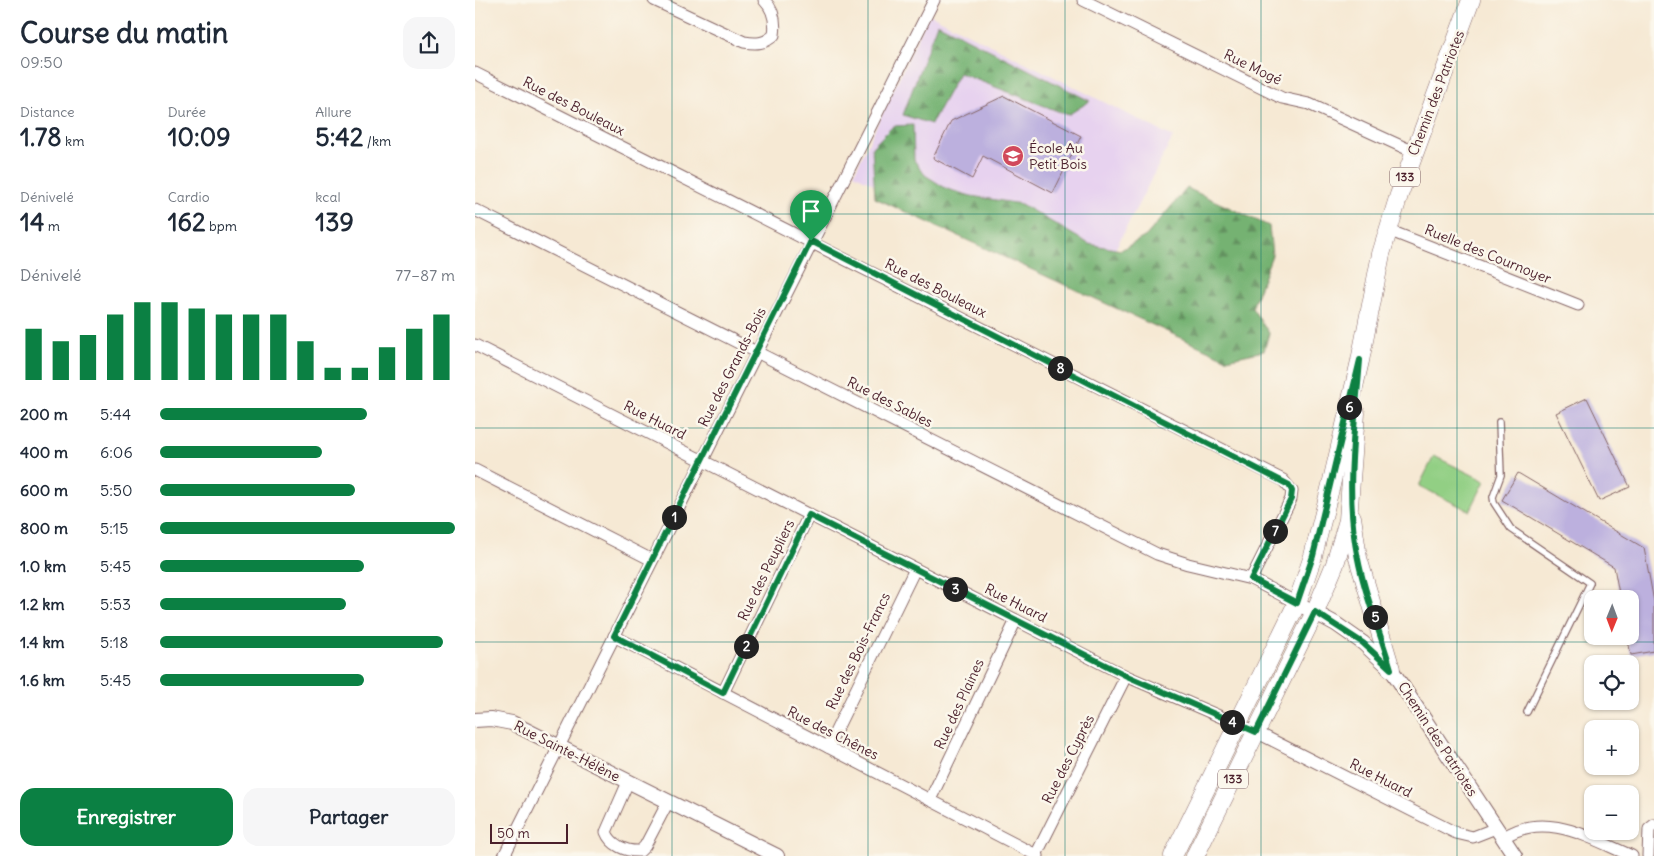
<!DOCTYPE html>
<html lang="fr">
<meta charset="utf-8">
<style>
:root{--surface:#fff;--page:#f6f6f7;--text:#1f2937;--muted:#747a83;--accent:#0b8043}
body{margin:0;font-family:Delius,sans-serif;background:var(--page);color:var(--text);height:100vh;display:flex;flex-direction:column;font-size:19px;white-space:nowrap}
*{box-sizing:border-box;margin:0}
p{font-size:16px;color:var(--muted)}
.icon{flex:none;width:28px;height:28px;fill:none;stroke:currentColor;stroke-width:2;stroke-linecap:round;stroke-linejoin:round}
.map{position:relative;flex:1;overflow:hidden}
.side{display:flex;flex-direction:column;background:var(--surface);width:475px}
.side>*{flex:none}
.needle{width:32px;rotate:181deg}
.buttons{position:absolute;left:1109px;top:590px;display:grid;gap:10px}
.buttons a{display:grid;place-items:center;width:55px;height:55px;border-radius:10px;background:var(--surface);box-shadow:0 1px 4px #0004;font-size:25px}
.scale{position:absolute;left:15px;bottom:12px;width:78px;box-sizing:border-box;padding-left:5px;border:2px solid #4a1f2b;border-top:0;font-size:14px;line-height:18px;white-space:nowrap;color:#4a1f2b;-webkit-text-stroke:4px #fbf7ec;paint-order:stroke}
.pin{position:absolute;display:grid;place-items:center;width:42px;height:42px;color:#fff;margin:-51px -21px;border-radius:50% 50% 50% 0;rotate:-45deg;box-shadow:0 0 5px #0007}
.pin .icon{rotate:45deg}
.km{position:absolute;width:25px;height:25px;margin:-12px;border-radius:50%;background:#222;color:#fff;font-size:14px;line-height:25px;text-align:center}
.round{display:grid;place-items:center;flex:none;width:52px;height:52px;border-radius:15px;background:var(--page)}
.overview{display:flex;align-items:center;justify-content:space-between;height:85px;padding:0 20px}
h1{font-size:28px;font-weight:700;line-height:38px}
.stats{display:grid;grid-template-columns:repeat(3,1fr);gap:8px;height:85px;padding:5px 20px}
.stats div{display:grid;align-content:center}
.stats b{font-size:25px;font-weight:700}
.stats small{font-size:14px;font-weight:400}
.stats p{font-size:14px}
.chart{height:140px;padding:10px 20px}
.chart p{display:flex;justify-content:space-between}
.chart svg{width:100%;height:90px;margin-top:5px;stroke:var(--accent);stroke-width:6}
.action{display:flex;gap:10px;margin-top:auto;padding:10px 20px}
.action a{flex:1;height:58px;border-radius:15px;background:var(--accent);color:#fff;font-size:20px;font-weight:700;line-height:58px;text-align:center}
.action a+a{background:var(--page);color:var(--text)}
ul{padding:0 20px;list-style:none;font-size:16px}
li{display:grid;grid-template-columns:80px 60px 1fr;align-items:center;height:38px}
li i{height:12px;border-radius:6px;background:var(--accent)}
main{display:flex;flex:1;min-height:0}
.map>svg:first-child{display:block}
.built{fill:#e7d2ef}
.green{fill:#92cf84;stroke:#6e7758}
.forest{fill:url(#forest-firs);stroke:#60684e}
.building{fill:#bcb0de}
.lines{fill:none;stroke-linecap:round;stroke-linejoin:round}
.service-casing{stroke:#866666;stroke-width:8}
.minor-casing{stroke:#866666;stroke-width:13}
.tertiary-casing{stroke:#866666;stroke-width:16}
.primary-casing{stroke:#866666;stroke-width:19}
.service{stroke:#fff;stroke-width:5.5}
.minor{stroke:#fff;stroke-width:11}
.tertiary{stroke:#fff;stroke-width:14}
.primary{stroke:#fff;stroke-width:18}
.route-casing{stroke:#fff;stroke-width:10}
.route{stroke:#0b8043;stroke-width:6}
.grid{fill:none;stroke:#0f766e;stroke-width:1;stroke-opacity:0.55}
.labels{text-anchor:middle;stroke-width:5;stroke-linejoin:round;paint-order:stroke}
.shield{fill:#fbf7ec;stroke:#7f6065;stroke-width:1}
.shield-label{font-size:12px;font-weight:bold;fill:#4a1f2b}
.street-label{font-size:14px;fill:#4a1f2b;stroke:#fbf7ec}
.poi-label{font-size:14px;fill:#4a1f2b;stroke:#fbf7ec;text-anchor:start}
</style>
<main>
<section class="side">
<div class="overview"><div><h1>Course du matin</h1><p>09:50</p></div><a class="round"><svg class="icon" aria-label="share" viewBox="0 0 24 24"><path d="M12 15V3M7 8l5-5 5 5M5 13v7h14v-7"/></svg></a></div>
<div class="stats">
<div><p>Distance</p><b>1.78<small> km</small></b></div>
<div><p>Durée</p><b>10:09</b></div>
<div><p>Allure</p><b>5:42<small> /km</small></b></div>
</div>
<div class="stats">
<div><p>Dénivelé</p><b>14<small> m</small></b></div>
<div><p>Cardio</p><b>162<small> bpm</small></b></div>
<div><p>kcal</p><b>139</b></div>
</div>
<div class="chart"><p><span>Dénivelé</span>77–87 m</p>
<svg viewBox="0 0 160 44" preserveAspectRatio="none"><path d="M5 44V19M15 44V25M25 44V22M35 44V12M45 44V6M55 44V6M65 44V9M75 44V12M85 44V12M95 44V12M105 44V25M115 44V38M125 44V38M135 44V28M145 44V19M155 44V12"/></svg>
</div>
<ul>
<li><b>200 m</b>5:44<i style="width:70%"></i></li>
<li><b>400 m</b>6:06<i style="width:55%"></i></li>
<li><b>600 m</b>5:50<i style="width:66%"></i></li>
<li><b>800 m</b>5:15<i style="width:100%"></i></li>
<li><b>1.0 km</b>5:45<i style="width:69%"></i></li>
<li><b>1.2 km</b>5:53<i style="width:63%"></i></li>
<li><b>1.4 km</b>5:18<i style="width:96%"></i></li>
<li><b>1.6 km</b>5:45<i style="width:69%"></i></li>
</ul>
<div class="action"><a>Enregistrer</a><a>Partager</a></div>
</section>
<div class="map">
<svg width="1179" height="856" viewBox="0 0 1179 856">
<defs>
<pattern id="forest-firs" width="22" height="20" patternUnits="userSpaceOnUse" patternTransform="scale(1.25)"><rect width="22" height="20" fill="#75b272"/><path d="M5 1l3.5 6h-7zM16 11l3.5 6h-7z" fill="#62905e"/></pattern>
</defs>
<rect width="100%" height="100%" fill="#fbf7ec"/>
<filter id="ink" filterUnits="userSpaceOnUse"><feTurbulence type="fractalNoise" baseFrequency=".02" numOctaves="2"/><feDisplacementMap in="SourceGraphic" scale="10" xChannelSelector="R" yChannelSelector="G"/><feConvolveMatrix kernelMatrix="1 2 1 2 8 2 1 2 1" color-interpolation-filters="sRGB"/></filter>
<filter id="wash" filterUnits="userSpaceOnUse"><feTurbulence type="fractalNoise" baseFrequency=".0096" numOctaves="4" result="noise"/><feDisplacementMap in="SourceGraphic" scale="20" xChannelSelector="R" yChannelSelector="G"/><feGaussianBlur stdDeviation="1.12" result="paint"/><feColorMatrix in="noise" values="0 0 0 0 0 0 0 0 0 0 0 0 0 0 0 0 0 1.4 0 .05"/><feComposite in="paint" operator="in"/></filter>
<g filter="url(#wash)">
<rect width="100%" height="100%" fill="#f6e9d4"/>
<polygon class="built" points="454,14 698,137 616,296 379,174"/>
<polygon class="green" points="959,456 1010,481 995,511 944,486"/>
<g class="forest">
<polygon points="462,23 615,101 593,115 484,73 456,124 428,115"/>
<polygon points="438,125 439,160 450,175 472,189 496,196 546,204 614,244 646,250 671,236 712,188 794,226 797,255 777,308 794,333 789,351 752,359 400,198 397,147 418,126"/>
</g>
<g id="blocks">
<g class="building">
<polygon points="529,96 606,136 578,193 508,156 497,179 458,158 476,121"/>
<polygon points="1112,398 1155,487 1124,501 1081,413"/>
<polygon points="1043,473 1169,548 1179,602 1179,651 1156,655 1152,636 1155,636 1155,599 1145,599 1139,567 1027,500"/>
</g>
</g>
</g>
<g filter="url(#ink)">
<use href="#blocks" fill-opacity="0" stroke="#866666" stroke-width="1"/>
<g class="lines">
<g class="service-casing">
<polyline id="service" points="1024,422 1026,475 1018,497 1019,503 1036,529 1115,583 1052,712"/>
</g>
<g class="minor-casing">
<g id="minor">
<path d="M179 0 269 42C281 44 290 44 299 35 301 22 299 10 289 0"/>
<polyline points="608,0 807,98 834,104 939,152"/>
<polyline points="0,73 808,480 817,491 816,499 776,579"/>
<polyline points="0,210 682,554 713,564 776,579 822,603"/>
<polyline points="913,230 1103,305"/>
<polyline points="0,345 651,676 781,732 981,833 998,837 1021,828"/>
<polyline points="0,470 177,560"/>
<polyline points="139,636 563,856"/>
<polyline points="248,693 334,515"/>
<polyline points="353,747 440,569"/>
<path d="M153 782 131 832C136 845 151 852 165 851L170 846 193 802"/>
<polyline points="455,800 541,620"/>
<path d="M1028 838C1070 809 1116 839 1157 856"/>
<polyline points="561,855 651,676"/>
<polyline points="29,856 459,0"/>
<polyline points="1173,856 1174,829 1179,825"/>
</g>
</g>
<g class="tertiary-casing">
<g id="tertiary">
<polyline points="822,603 861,624 888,643 916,669 1040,856"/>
<polyline points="0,720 16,719 37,723 302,856"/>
</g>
</g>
<g class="primary-casing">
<g id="primary">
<polyline points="877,517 883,558 916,669"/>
<polyline points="698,856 822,603 838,556 856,485 885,361 906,254 924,195 996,0"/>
<polyline points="720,856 840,612 860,564 873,520 881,413"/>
</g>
</g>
<use href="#service" class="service"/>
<use href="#minor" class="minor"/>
<use href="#tertiary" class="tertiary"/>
<use href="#primary" class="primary"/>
</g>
</g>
<g class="lines" filter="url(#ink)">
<g class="route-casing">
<path id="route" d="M336 241 814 485 817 491 816 499 776 579 822 603 838 556 885 360C880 426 869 494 883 559 890 596 905 632 916 669L888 643 840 612 781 732 652 676 334 515 248 693 139 636Z"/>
</g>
<use href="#route" class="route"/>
</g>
<path class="grid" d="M197 0V856M393 0V856M590 0V856M786 0V856M982 0V856M0 214H1179M0 428H1179M0 642H1179"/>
<defs>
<g id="school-disc" transform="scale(1.125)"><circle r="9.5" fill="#d1495b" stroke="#fbf7ec"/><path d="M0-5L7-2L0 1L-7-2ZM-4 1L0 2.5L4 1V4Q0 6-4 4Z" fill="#fff"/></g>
</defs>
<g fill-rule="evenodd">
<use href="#school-disc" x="538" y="156"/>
</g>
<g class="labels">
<g class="shield">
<rect x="915" y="167.5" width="30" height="19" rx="4"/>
<rect x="743" y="769.5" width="30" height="19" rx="4"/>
</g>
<g class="shield-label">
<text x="930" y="181">133</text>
<text x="758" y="783">133</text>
</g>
<g class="street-label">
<text transform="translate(778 67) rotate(26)" y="5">Rue Mogé</text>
<text transform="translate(961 93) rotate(-69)" y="5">Chemin des Patriotes</text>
<text transform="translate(99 106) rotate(27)" y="5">Rue des Bouleaux</text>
<text transform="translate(1013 254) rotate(22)" y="5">Ruelle des Cournoyer</text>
<text transform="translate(461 288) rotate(27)" y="5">Rue des Bouleaux</text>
<text transform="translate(257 367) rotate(-63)" y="5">Rue des Grands-Bois</text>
<text transform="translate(415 402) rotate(27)" y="5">Rue des Sables</text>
<text transform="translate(180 420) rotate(27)" y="5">Rue Huard</text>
<text transform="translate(291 570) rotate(-64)" y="5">Rue des Peupliers</text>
<text transform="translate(541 603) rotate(27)" y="5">Rue Huard</text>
<text transform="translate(383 651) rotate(-64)" y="5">Rue des Bois-Francs</text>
<text transform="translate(484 704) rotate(-65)" y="5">Rue des Plaines</text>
<text transform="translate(358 733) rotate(27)" y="5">Rue des Chênes</text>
<text transform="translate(963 739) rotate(57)" y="5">Chemin des Patriotes</text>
<text transform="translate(92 751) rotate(27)" y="5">Rue Sainte-Hélène</text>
<text transform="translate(593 759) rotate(-63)" y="5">Rue des Cyprès</text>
<text transform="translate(906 778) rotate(27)" y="5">Rue Huard</text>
</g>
<g class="poi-label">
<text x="554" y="153">École Au<tspan x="554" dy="16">Petit Bois</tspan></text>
</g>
</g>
</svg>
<div class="buttons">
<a><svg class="needle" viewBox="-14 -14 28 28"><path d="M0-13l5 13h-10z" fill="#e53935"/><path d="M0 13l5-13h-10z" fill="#747a83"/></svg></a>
<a><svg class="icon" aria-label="locate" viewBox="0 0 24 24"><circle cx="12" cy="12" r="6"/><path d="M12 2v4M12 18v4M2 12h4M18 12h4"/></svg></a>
<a>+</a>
<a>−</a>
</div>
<div class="scale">50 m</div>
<div class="pin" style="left:336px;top:241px;background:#1e9e55"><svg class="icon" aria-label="arrive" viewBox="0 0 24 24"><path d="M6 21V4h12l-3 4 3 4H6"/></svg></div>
<b class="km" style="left:199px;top:517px">1</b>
<b class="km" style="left:271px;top:646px">2</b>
<b class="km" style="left:480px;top:589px">3</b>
<b class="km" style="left:757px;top:722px">4</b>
<b class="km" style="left:900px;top:617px">5</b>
<b class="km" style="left:874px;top:407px">6</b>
<b class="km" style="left:800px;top:531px">7</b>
<b class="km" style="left:585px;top:368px">8</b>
</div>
</main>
